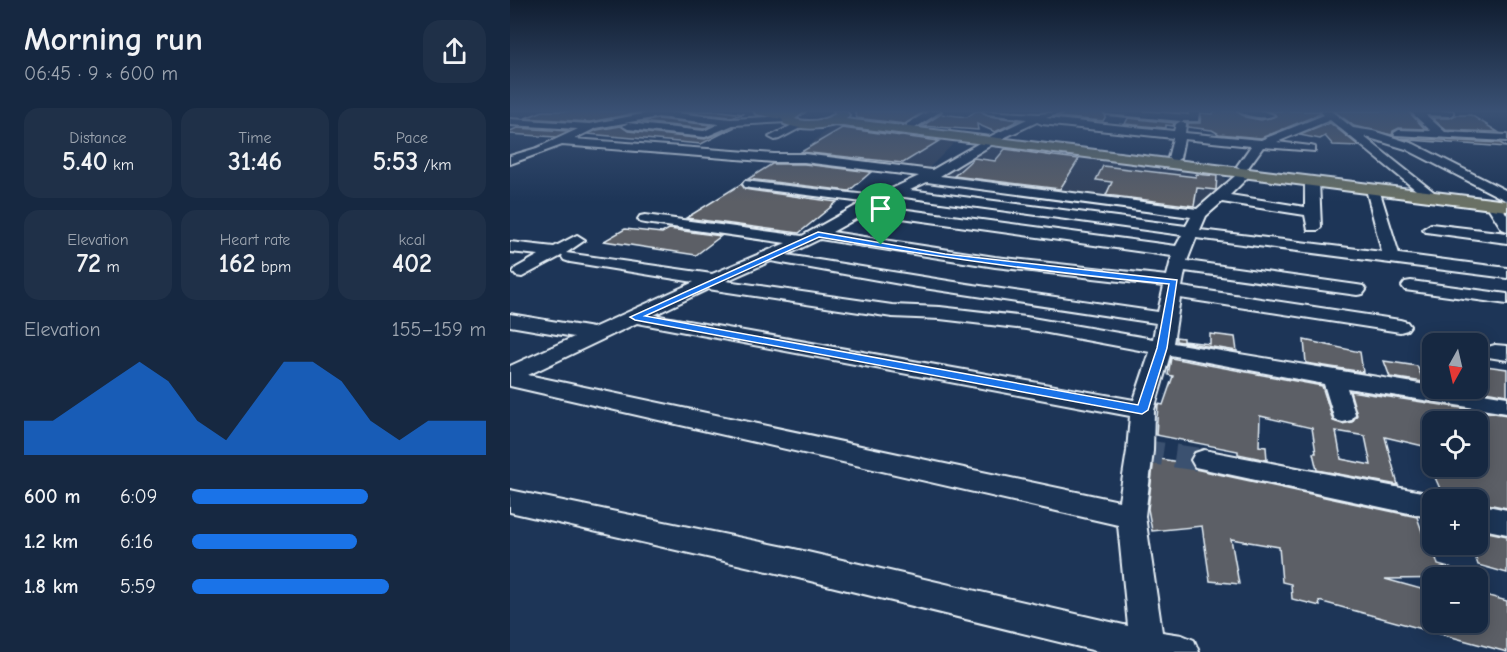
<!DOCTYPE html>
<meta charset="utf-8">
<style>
:root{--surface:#162841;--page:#1f3048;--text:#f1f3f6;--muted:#9ea6b1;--line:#35445a;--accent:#1a73e8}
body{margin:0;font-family:"Comic Neue",sans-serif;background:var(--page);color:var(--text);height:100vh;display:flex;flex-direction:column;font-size:22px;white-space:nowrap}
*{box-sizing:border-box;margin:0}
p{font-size:20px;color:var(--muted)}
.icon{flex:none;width:33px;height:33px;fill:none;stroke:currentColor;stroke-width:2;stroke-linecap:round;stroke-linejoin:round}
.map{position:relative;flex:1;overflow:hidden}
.sheet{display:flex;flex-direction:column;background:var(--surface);width:510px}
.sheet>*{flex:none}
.needle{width:39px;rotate:188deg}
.tools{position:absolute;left:912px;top:333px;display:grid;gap:12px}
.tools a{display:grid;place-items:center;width:66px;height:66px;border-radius:12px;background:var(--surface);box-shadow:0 3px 15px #0003,0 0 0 2px var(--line);font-size:30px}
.pin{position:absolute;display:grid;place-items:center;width:51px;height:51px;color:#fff;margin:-62px -26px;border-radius:50% 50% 50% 0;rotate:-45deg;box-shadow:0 0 6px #0007}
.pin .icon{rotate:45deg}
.round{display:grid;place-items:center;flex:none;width:63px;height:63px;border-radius:18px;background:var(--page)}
.head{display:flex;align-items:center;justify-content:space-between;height:102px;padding:0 24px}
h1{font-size:33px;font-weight:700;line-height:45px}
.figures{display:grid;grid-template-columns:repeat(3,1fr);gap:9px;height:102px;padding:6px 24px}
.figures div{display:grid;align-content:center;border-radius:15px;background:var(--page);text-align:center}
.figures b{font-size:26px;font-weight:700}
.figures small{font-size:16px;font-weight:400}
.figures p{font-size:16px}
.chart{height:168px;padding:12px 24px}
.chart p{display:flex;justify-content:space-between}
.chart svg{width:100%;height:108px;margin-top:6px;fill:var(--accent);opacity:.7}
ul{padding:0 24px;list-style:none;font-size:20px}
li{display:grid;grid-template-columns:96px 72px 1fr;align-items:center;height:45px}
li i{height:15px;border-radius:8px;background:var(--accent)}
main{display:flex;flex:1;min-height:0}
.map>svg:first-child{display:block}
.built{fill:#30425c}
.building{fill:#5b5f66;stroke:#e8f1f8;stroke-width:1.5;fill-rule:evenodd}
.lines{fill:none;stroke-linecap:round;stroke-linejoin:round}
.minor-tunnel{stroke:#3b516f;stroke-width:23;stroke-dasharray:23 12;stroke-linecap:butt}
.minor-casing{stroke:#e8f1f8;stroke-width:4}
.major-casing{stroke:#e8f1f8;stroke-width:4}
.minor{fill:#1d3557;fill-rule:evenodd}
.major{fill:#6b7165;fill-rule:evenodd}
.route{fill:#1a73e8;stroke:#fff;stroke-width:1.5;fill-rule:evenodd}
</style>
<main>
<section class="sheet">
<div class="head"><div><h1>Morning run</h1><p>06:45 · 9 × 600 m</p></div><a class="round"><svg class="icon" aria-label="share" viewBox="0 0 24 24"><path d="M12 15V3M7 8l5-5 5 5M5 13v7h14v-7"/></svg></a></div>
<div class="figures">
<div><p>Distance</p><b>5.40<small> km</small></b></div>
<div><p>Time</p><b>31:46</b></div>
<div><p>Pace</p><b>5:53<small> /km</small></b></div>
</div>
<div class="figures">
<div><p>Elevation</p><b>72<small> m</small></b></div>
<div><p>Heart rate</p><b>162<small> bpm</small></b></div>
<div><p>kcal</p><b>402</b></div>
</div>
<div class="chart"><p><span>Elevation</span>155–159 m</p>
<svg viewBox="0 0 160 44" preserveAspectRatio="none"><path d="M0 44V30L10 30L20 22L30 14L40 6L50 14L60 30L70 38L80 22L90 6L100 6L110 14L120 30L130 38L140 30L150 30L160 30V44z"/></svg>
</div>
<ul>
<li><b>600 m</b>6:09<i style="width:60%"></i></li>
<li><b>1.2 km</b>6:16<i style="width:56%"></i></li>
<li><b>1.8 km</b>5:59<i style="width:67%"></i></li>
</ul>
</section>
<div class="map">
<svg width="997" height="652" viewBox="0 0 997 652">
<rect width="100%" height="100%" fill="#1d3557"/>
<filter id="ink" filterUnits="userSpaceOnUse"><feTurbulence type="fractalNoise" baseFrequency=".0167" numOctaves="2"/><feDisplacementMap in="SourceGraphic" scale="12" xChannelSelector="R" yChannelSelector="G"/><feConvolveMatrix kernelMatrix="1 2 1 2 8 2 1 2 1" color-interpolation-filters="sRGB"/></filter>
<g filter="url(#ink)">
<g class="built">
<polygon points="332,126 441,139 445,142 417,170 295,153 304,141 320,128"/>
<polygon points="480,146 709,174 715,179 716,184 684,210 430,177"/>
</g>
<g class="building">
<polygon points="33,111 137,111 80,122 15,118"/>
<polygon points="167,111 212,111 234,114 221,117"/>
<polygon points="344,111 414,111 395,124 347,118"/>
<polygon points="466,111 471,111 478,116 509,120 485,132 467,124 468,130 412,126 431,114 457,117"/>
<polygon points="559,111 590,111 596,116 593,121 547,117"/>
<polygon points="704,111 726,111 735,117 751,120 766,116 759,111 808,111 810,114 751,138 709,134 702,130 678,127 678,123 690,123 691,113 703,114"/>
<polygon points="824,111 898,111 915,129 889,128 883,131 882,135 844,126"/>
<polygon points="945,115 961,115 988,132 936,130 922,118 940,118"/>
<polygon points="618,118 664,123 663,126 656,125 656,128 615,124"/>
<polygon points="148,119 201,125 194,129 132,122"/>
<polygon points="820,123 849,146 823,145 815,136 810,139 790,135"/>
<polygon points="111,126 118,131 195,139 225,127 191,144 78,134 87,130"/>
<polygon points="7,128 59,131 46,137 0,134 0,131"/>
<polygon points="332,128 429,141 393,163 291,152"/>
<polygon points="891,138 990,143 997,147 900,140"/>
<polygon points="495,149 544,156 569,159 550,189 444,176 464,158 485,161"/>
<polygon points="262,164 294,164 361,172 339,191 238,179"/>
<polygon points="593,166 686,177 686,174 707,176 706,190 687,188 684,206 596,195 602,182 586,180"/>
<polygon points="231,184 235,189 240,190 327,202 289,233 176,218"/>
<polygon points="115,229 152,233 159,229 211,236 186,255 94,241"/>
<polygon points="700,334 725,337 727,351 666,341 666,337 673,338 673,341 700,344"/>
<polygon points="794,340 850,352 853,372 796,363"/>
<path d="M661 358 812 386 823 421 832 424 842 422 847 415 840 391 997 415V508L968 502V500H935L920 466H968V422H922V448L875 437 888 485 807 470 803 453H806L802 428 750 416 749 446 756 447 757 460 728 454V451L646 435 648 404 653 405 663 376 658 375ZM826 431 855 436 861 465 831 459Z"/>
<polygon points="874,361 907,366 914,382 880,377"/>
<polygon points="968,365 997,369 997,395 959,388 968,388"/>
<polygon points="644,458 681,464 685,469 907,517 917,546 923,548 928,565 958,573 958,578 875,579 922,592 922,622 968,622 968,593 997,601 997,652 809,601 810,606 782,599 781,584 772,582 769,547 721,539 729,584 700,581 692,526 642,531 638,509"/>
<polygon points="968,530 997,536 997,573 968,565 961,544 968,544"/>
</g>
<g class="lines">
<polyline class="minor-tunnel" points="630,451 694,460"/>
<g class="minor-casing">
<g id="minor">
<path d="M148 111 221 119 277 116 282 119 277 122 223 125 195 137 118 129 113 126 118 123 194 131 209 124 148 117 86 128 64 139 264 154H294L422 170 483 135 517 119 478 114 473 111 529 114 557 111 536 118 664 131 666 124 671 121 597 114 592 111H628L679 115V111H689L688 121H671L676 124 675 133 751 140 814 115 810 111H821L843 128 863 131 904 144 997 191V201L896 149 853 136 929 196 927 199H917L820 120 767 142 801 146 805 147V151L753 147 737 169 733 170 727 166 741 146 674 139 670 158 664 162 658 158 663 138 532 124 527 122 491 139 430 176 687 209 732 170 736 169 742 173 720 195 795 207V181L802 177 809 181 811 227 808 230H798L795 215 712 202 696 216 690 230 872 252 856 189 863 185 868 186 889 254 997 268V278L686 238 677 261 847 285 853 286 856 290 853 294 847 295 675 271 672 287 890 320 897 322 900 326 897 330 890 332 670 298 663 343 922 386V388H942L997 397V413L837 388 845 414 841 420 833 422 825 420 814 384 660 355 644 410 643 451 635 516 652 632 672 635 684 640 689 652H590L280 576 0 512V490L280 548 618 626 608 525 0 386V366L64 337 0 326V314L83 328 184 282 60 262 54 260 52 257 53 255 12 277 6 276 3 272 6 268 29 255 0 252V242L44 247 67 235 75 240 56 253 202 274 276 243 135 223 130 222 128 219 130 216 135 215 292 236 353 202 240 188 235 187 233 184 235 181 366 196 409 176 294 162H264L52 145 0 164V156L27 148 68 129 0 125V119L80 124ZM417 182 681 217 676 226 400 190ZM387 196 672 235 666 246 368 206ZM356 213 662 256 657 276 485 257 322 232ZM310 239 485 267 654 286 648 312 457 284 277 255ZM261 261 407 287 646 323 643 339 516 317 430 307 382 305 216 281ZM198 289 382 317 430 319 516 329 640 352 624 400 144 315ZM127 323 620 416 617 451 609 501 18 375Z"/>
<polygon points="419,111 431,111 405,128 397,128 397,124"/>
<path d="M728 111H752L764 115C756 120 736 116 728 111Z"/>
<polygon points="900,111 943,111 943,115 939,116 916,115 935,132 997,135 997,141 885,135 884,133 889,130 921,131"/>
<polygon points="290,121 295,124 294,126 269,139 265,140 259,137"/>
<polygon points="983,200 988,201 997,215 997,231 992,229 976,204"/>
<polygon points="921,224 997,233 997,243 916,232 913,229"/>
<polygon points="901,281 997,294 997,304 895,290 892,286 895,282"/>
<polygon points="985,345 997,346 997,360 978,357 975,352 978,347"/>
<polygon points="694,450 922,494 933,500 922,500 922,518 685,467 681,460 685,453"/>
<polygon points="968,504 997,510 997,534 968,528"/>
</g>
</g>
<g class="major-casing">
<path id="major" d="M244 111H295L285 119C299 123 313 121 326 114L324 111H336L339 115 336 119 997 201V211L325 125C307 130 292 130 274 124L272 119 246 114Z"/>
</g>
<use href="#minor" class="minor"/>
<use href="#major" class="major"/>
</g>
</g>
<linearGradient id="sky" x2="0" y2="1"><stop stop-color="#101d30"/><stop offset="0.55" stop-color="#3a5174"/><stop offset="1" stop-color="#3a5174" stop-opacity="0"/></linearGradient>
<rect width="997" height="202" fill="url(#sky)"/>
<path class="route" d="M308 232 435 254 667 280 657 348 638 410 632 414 125 320 120 317ZM309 237C425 257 541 273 659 284L647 348 628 405 135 316Z"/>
</svg>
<div class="tools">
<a><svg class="needle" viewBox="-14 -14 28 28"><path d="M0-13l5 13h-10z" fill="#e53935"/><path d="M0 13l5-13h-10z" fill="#9ea6b1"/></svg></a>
<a><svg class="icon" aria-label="locate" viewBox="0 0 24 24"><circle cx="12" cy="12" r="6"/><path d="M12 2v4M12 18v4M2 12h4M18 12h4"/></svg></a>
<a>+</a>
<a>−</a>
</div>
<div class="pin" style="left:371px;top:245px;background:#1e9e55"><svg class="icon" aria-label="arrive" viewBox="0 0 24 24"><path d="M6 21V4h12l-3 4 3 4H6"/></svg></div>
</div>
</main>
